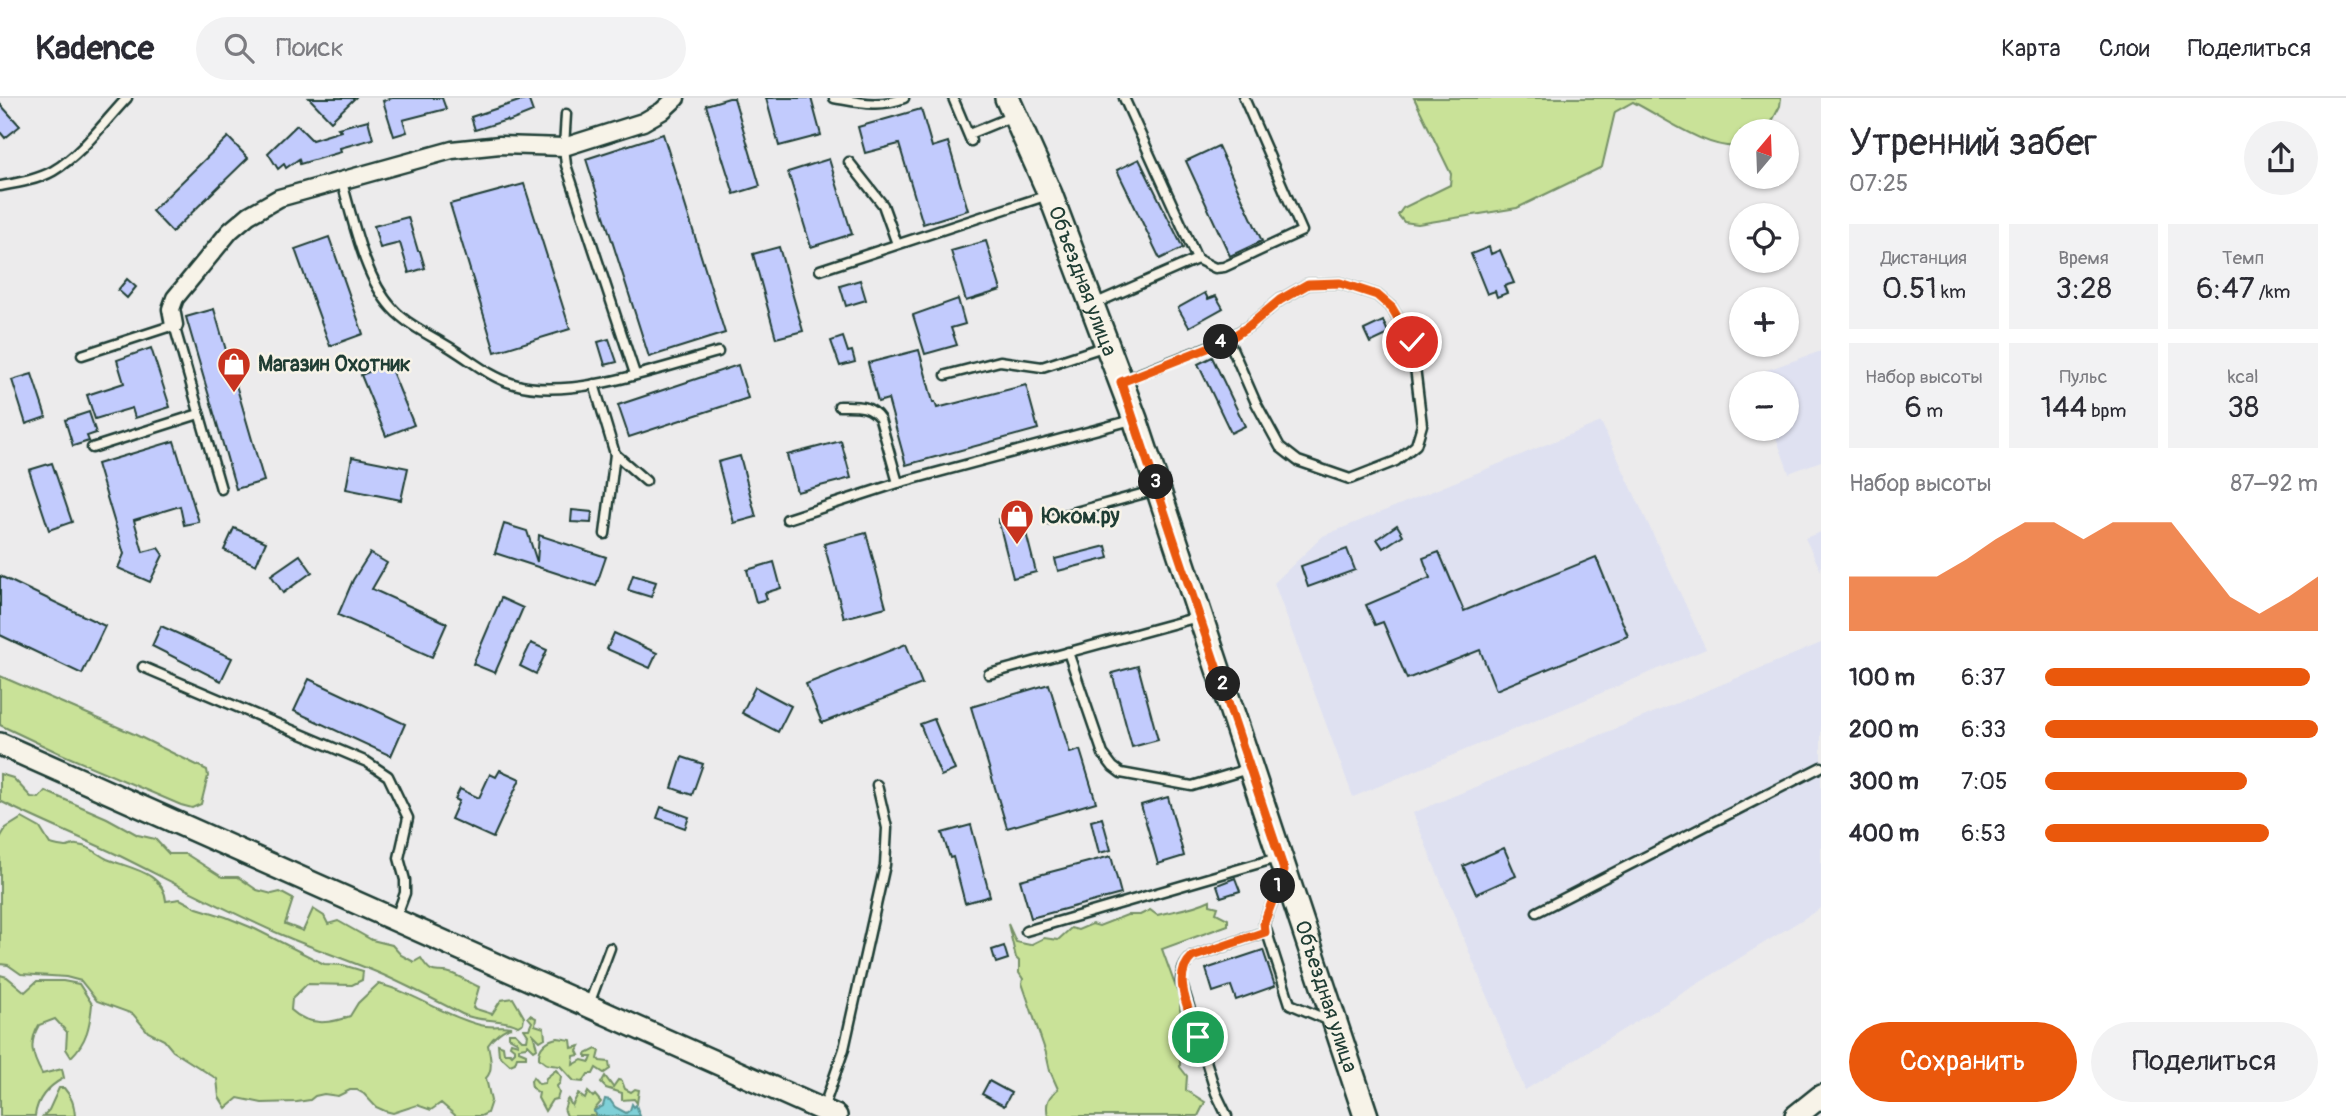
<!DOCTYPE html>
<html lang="ru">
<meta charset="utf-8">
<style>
:root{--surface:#fff;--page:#f2f2f3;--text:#2b2b33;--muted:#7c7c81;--line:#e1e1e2;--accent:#ea580c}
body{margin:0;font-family:Pangolin,sans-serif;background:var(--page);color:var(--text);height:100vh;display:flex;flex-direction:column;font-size:26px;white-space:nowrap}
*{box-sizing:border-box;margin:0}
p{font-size:23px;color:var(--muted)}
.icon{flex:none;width:38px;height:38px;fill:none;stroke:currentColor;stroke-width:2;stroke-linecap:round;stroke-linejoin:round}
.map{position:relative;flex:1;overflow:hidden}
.details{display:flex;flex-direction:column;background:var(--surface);width:525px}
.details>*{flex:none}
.needle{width:46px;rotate:19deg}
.tools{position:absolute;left:1729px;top:21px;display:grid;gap:14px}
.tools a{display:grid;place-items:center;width:70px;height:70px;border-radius:50%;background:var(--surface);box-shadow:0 2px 5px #0004;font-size:35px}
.pin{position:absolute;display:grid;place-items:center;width:60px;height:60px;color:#fff;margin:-30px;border:4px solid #fff;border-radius:50%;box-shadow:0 2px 7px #0007}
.km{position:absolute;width:35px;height:35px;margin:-18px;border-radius:50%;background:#222;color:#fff;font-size:19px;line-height:35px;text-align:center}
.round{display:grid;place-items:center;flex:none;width:74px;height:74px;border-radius:37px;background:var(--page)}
.summary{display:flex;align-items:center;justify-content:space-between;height:119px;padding:0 28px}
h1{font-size:38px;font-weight:600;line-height:52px}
.stats{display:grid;grid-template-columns:repeat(3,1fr);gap:10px;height:119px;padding:7px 28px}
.stats div{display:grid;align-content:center;border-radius:0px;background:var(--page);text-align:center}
.stats b{font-size:30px;font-weight:600}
.stats small{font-size:19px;font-weight:400}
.stats p{font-size:19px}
.chart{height:196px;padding:14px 28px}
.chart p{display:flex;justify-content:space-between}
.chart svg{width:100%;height:126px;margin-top:7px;fill:var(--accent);opacity:.7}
.cta{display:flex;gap:14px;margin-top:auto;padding:14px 28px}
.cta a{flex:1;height:80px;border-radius:42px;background:var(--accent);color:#fff;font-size:28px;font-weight:600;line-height:80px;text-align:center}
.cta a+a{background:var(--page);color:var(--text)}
ul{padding:0 28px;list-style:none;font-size:23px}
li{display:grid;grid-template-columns:112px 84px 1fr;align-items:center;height:52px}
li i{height:18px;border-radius:9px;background:var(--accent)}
header{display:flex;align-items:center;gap:42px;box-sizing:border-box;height:98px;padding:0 35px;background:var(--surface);border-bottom:2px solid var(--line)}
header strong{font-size:33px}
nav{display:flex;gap:38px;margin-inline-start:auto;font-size:24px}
.search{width:490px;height:63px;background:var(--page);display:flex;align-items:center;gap:18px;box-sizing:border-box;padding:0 24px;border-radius:38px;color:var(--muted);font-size:26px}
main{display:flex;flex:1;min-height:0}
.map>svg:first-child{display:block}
.built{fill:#dfe1f1}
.green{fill:#c9e298;stroke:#749066;stroke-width:2}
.water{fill:#7fd0d7;stroke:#599596;stroke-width:2}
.building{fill:#c2cbfd;stroke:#1f3d34;stroke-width:2}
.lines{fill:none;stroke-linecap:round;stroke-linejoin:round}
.service-casing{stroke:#1f3d34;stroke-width:13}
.minor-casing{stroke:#1f3d34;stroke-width:21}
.tertiary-casing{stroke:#1f3d34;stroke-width:26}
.secondary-casing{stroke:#1f3d34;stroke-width:28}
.service{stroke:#f7f3e8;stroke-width:8}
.minor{stroke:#f7f3e8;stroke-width:16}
.tertiary{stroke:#f7f3e8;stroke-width:21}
.secondary{stroke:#f7f3e8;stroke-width:23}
.route-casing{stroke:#fff;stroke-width:14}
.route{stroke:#ea580c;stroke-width:9}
.labels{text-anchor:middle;stroke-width:5;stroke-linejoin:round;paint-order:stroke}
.street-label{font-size:21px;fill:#1f3d34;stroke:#f7f3e8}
.poi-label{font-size:21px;font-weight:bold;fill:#1f3d34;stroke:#f7f3e8;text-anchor:start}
</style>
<header>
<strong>Kadence</strong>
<div class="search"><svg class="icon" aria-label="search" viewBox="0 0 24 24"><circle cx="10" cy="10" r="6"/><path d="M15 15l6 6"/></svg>Поиск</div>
<nav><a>Карта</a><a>Слои</a><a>Поделиться</a></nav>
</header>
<main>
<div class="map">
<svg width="1821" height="1018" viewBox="0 0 1821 1018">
<rect width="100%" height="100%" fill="#ecebec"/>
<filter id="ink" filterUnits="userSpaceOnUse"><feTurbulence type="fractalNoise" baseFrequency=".0143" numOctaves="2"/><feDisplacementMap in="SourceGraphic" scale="14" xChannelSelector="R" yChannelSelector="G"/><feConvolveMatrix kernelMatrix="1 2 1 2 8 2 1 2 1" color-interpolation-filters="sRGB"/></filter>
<g filter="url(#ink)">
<g class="built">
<polygon points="1821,253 1821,363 1789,375 1773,331 1787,331 1787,285 1756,285 1753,277"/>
<polygon points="1601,324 1706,551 1353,699 1274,485 1323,438"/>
<polygon points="1821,434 1821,473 1805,440"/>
<polygon points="1821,545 1821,810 1525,992 1413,715"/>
</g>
<g class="green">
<path d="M1414 0H1781L1780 8 1767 33H1741V48C1708 53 1663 19 1633 4L1615 14 1602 69 1517 110 1418 126 1404 124 1398 117 1403 110 1450 87 1451 76Z"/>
<polygon points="0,578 134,636 207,672 208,678 201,706 192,710 181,707 59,655 0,627"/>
<path d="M0 676 13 680 31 699 39 700 45 693 107 720 138 737 155 741 169 756H186L222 779H238L257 792 272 796 280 794 293 801 285 826 303 833 313 811 324 818 328 826 338 823 372 842 392 847 401 857 414 864 421 860C434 882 437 869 453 876 462 880 471 885 479 889L473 910 492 916 501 902 513 900 524 919 523 925 518 928C500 919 480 925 462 916 435 902 408 888 381 876 348 862 315 851 282 837 227 813 174 785 120 758 80 739 39 723 0 703Z"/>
<path d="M22 720 40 730 50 746C55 747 62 749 67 749 73 748 72 746 77 747 90 748 97 756 107 761 128 770 164 774 166 803L180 801 197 810 226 819 255 831 324 866 343 867 363 873 362 882 352 887 307 886 292 901 291 912C308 928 330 926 350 918L358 905 378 886C414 894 444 918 480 927 490 930 502 927 512 929 504 930 493 939 488 947 490 957 494 973 486 980L491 1003 487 1015 481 1018H456L441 1005 431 1012 417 1007 393 1015 385 1013 376 1009 364 996 357 992H350L338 998 324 996 315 998 310 1002 297 1004 262 1005 238 1000 226 1010 219 999 217 981 173 953 164 942 148 934 133 916 97 903 81 883 66 879 21 876 8 867 0 866V740L6 730Z"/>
<path d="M1210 802V807L1218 809 1216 815 1228 821V827L1162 851 1180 901V912L1184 922 1180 941 1186 947 1188 955 1180 961V969L1187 978 1186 992 1205 1004 1198 1018H1048C1045 1005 1048 999 1058 991L1050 973 1046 955 1022 885 1023 881 1019 875V863L1016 860 1008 826 1016 844 1030 847 1044 840 1058 842 1071 830 1078 832 1092 826 1099 828 1127 817H1140L1150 812 1157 817C1175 812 1192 811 1210 802Z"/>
<path d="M0 877 7 879 25 894 37 883H63L79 886 92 906C90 927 87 944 71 959L66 951 67 934 55 921 39 927C28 946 32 957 42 976L62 971 64 980C49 988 37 1000 35 1018H0Z"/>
<polygon points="530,917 536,920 535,927 544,930 545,940 540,943 533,936 537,950 534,952 528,946 526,949 519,950 519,953 526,956 526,959 517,959 515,965 510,967 499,957 498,946 503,948 504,955 510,955 512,957 515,954 515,951 510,947 511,944 518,946 518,944 509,939 509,935 515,935 522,942 527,942 528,937 524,931 529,931 532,924 528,919"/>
<path d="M558 940 571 942 572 950 580 948 577 953 579 957 574 958 573 967 582 962 590 964 592 959H586V956L596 951 600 953 598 961 600 963 609 964 610 971 604 975 596 970 593 976H588L583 984 574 983 560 968C549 966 548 969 539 960 538 949 548 941 558 940Z"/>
<polygon points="556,972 561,978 560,985 557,988 559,995 557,1001 552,1002 545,1013 538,1000 539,995 532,990 531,983 533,979 539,986 545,985 546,980"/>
<polygon points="605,978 613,989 618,982 622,983 625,991 631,994 635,991 639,992 637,1005 634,1001 622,1002 622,995 606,990 601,985"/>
<path d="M59 990H64C72 999 74 1006 75 1018H43L49 1012Z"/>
<path d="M588 994 593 999 595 997 601 1004 594 1012 595 1018H567C563 1008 564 1014 567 1002L568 1001 572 1008 578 996 585 1001Z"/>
</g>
<polygon class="water" points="605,1001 610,1002 615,1009 626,1015 630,1012 632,1006 634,1009 636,1007 640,1018 597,1018 594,1013 603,1008"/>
<g class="building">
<polygon points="309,0 355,0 331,23"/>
<polygon points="392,0 442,0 446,11 403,22 407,34 394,38 383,3"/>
<polygon points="528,0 533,14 508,24 507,22 475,32 471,19"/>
<polygon points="729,0 734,0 760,88 734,96 706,7"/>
<polygon points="766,0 811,0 821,37 779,48"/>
<polygon points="0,6 20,28 5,40 0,34"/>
<polygon points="921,11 932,49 948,44 968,112 923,126 899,46 865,55 858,29"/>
<polygon points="368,22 373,41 340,50 341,54 300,66 299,61 286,70 284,66 278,71 268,55 297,27 312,42 341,33 338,30"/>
<polygon points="663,36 725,235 649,259 586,61"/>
<polygon points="228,39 248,60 172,134 152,113"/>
<polygon points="1218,48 1262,143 1230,158 1186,63"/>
<polygon points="829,61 852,136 811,149 788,74"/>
<polygon points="1139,61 1183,150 1160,161 1117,72"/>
<polygon points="524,86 570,231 495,254 450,106"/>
<polygon points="408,119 418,153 420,153 425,170 409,175 400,145 380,150 374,128"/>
<polygon points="329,139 363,236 330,248 295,151"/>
<polygon points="986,143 1001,192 966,203 951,153"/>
<polygon points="779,149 803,233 776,240 753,156"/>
<polygon points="1489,149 1491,156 1500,152 1514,185 1504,188 1507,195 1497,199 1495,193 1487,196 1471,156"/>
<polygon points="127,181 136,189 127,200 118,192"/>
<polygon points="860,182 866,202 846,208 840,188"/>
<polygon points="1205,195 1208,201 1216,198 1223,210 1189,229 1178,210"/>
<polygon points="958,201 965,226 951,230 957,247 925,256 913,217"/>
<polygon points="214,211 264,383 236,391 186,219"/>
<polygon points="1383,223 1389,236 1370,245 1364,232"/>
<polygon points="843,239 848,254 852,253 855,264 840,268 831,243"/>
<polygon points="609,241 617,264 605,267 598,244"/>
<polygon points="151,250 170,309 135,320 132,310 95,321 87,297 124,285 117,262"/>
<polygon points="919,252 933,304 935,304 937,310 1026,287 1038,331 906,367 888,301 878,304 868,265"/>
<polygon points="1212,259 1245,328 1231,335 1198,266"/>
<polygon points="389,266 414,327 386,338 361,277"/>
<polygon points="738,267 748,300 629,339 618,307"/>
<polygon points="32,276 46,319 26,326 12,282"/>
<polygon points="89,314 96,335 87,338 89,343 73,348 65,322"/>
<polygon points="174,343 199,424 184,427 180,408 134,422 143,454 158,450 163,457 150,484 118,470 124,456 97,366"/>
<polygon points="841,343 851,380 797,394 787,357"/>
<polygon points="740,358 756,419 734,425 718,364"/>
<polygon points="352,359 408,370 401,402 346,391"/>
<polygon points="52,365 72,424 49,432 29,372"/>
<polygon points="572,412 592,414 591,425 571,424"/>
<polygon points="1021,415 1036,474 1013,480 998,421"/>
<polygon points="504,426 527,433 537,464 539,437 606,459 596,488 495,455"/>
<polygon points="1397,427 1403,437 1383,450 1377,441"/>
<polygon points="234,430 266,444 256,467 224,452"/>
<polygon points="866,435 886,509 844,520 824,446"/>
<polygon points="1106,448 1109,460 1058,473 1055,461"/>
<polygon points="1347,451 1355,472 1308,489 1301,468"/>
<polygon points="1439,454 1464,513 1596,459 1628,538 1496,592 1480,552 1407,581 1383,524 1375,527 1366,507 1430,480 1423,460"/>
<polygon points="370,455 387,465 372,491 447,525 432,559 338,517 353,482"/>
<polygon points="300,457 312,474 283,495 271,477"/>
<polygon points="774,464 781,490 765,495 767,501 756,504 747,472"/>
<polygon points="633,477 656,484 651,499 628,492"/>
<polygon points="0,478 105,528 82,576 0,537"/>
<polygon points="501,500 523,510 495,575 473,566"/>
<polygon points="161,528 232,560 221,583 152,548"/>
<polygon points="614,535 657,555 650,570 607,551"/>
<polygon points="531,545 547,552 536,576 520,568"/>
<polygon points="906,546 922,586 822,625 806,586"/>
<polygon points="1138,568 1158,642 1132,649 1112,575"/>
<polygon points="309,581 405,626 391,658 294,613"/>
<polygon points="1049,586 1070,655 1080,652 1096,704 1007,730 971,609"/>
<polygon points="755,589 791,608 778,634 742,615"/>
<polygon points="934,621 955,672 941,678 920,626"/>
<polygon points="682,659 703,666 692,697 672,690"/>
<polygon points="500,672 520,681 493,740 451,721 459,703 455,701 460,691 479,700 490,676 496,679"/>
<polygon points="1168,699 1184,758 1158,766 1141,707"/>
<polygon points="661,709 689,719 685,730 657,720"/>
<polygon points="1102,720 1111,752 1099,755 1091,723"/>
<polygon points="971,727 990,798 965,805 953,759 950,760 942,735"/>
<polygon points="1504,750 1516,778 1476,796 1463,768"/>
<polygon points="1111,758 1121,796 1031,820 1020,782"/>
<polygon points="1235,780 1240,793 1221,799 1217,787"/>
<polygon points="1004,848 1008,861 996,865 992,852"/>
<polygon points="1263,852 1275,888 1236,902 1231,888 1213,894 1206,871"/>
<polygon points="989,983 1011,995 1004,1008 982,996"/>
</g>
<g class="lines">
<g class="service-casing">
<g id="service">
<path d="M834 0C858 4 880 10 904 0"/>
<polyline points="953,0 971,43"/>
<polyline points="566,16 564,49 566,67 635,276"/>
<polyline points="969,36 1013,18"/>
<polyline points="849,64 883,107 897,146"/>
<path d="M341 81C353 121 364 179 392 210 408 228 434 239 454 252 473 264 492 280 514 286 571 303 662 269 718 254"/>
<path d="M0 88C17 85 37 82 53 73 82 56 104 24 127 0"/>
<polyline points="1197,161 1215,170 1224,169 1302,133 1244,0"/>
<polyline points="820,172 1048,97"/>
<polyline points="1094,206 1197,161 1124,0"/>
<polyline points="82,257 174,227 221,391"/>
<polyline points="946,277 1000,263 1042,269 1106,248"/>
<polyline points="1124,282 1228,241 1249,228 1280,202 1308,186 1340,185 1377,197 1392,210 1412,244 1422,327 1416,347 1396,363 1350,381 1298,363 1280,349 1256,305 1228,241"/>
<polyline points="594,286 615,356 605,436"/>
<path d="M839 308C856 308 870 306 880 321L898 385"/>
<polyline points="92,350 199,316"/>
<polyline points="615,356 646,383"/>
<polyline points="787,421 898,385 1132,322"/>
<polyline points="1050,421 1156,392"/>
<polyline points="1068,554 1103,656 1113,669 1121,675 1192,688 1248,671"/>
<polyline points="143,569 367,664 388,678 408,720 399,760 405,782 405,795 395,822"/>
<polyline points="989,576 1198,519"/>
<polyline points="1281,781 1264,825 1290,906 1330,923"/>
<polyline points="1537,814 1821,669"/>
<polyline points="1026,833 1277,760"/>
<polyline points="589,906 610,850"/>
<polyline points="823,1011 844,951 885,767 887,730 877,687"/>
<path d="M1227 1018 1216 995 1181 883C1182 872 1184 866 1192 859L1265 834"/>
</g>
</g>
<g class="minor-casing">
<polyline id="minor" points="174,227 171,211 175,200 230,133 249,117 279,100 452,52 500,47 564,49 643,24 662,13 676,0"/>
</g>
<g class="tertiary-casing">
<g id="tertiary">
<polyline points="0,646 836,1018"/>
<polyline points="1796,1018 1821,998"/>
</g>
</g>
<g class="secondary-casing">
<g id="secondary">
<path id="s1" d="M1007 0 1050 96 1135 321 1366 1018"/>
</g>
</g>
<use href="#service" class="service"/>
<use href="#minor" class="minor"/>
<use href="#tertiary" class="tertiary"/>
<use href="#secondary" class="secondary"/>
</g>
</g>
<g class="lines" filter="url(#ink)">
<g class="route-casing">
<path id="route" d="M1198 939C1191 915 1170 879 1192 859L1265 834 1264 825 1284 772 1121 284 1228 242 1249 228 1280 202 1308 186 1340 185 1377 197 1392 210 1412 244"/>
</g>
<use href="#route" class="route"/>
</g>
<defs>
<g id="shop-pin" transform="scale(1.75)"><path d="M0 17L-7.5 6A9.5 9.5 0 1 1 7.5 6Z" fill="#c8321e" stroke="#f7f3e8"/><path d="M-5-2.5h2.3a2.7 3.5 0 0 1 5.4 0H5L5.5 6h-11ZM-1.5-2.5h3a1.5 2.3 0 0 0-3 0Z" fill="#fff"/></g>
</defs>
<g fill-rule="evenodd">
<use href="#shop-pin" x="234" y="266"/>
<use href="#shop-pin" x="1017" y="418"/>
</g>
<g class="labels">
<g class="street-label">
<text dy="7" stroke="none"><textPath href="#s1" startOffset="198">Объездная улица</textPath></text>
<text dy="7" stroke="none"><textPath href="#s1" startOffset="954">Объездная улица</textPath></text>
</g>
<g class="poi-label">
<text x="258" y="273">Магазин Охотник</text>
<text x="1042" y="425">Юком.ру</text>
</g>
</g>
</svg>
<div class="tools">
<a><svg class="needle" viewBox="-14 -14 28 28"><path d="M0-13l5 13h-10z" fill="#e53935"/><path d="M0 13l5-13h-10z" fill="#7c7c81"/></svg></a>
<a><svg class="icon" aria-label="locate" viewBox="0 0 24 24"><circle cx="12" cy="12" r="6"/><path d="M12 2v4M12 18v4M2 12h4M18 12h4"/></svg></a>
<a>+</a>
<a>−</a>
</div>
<div class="pin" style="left:1198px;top:939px;background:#1e9e55"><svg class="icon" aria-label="arrive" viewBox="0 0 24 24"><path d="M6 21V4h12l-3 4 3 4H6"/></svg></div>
<div class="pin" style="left:1412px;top:244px;background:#d93025"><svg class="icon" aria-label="check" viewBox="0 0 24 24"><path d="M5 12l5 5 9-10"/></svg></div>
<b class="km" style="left:1278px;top:788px">1</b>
<b class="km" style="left:1223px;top:586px">2</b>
<b class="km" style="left:1156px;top:384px">3</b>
<b class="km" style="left:1221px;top:244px">4</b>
</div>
<section class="details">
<div class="summary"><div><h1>Утренний забег</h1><p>07:25</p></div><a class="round"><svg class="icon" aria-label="share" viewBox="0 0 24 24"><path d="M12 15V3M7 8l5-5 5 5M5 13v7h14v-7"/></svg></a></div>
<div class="stats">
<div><p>Дистанция</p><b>0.51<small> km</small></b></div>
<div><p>Время</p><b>3:28</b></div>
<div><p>Темп</p><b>6:47<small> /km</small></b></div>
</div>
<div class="stats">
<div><p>Набор высоты</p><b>6<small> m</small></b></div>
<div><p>Пульс</p><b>144<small> bpm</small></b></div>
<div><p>kcal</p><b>38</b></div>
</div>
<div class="chart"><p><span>Набор высоты</span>87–92 m</p>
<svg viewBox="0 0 160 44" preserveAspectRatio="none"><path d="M0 44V25L10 25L20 25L30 25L40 19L50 12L60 6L70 6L80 12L90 6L100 6L110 6L120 19L130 32L140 38L150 32L160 25V44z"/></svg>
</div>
<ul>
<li><b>100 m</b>6:37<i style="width:97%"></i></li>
<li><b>200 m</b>6:33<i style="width:100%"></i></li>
<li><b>300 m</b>7:05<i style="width:74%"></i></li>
<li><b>400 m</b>6:53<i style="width:82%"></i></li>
</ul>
<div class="cta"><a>Сохранить</a><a>Поделиться</a></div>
</section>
</main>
